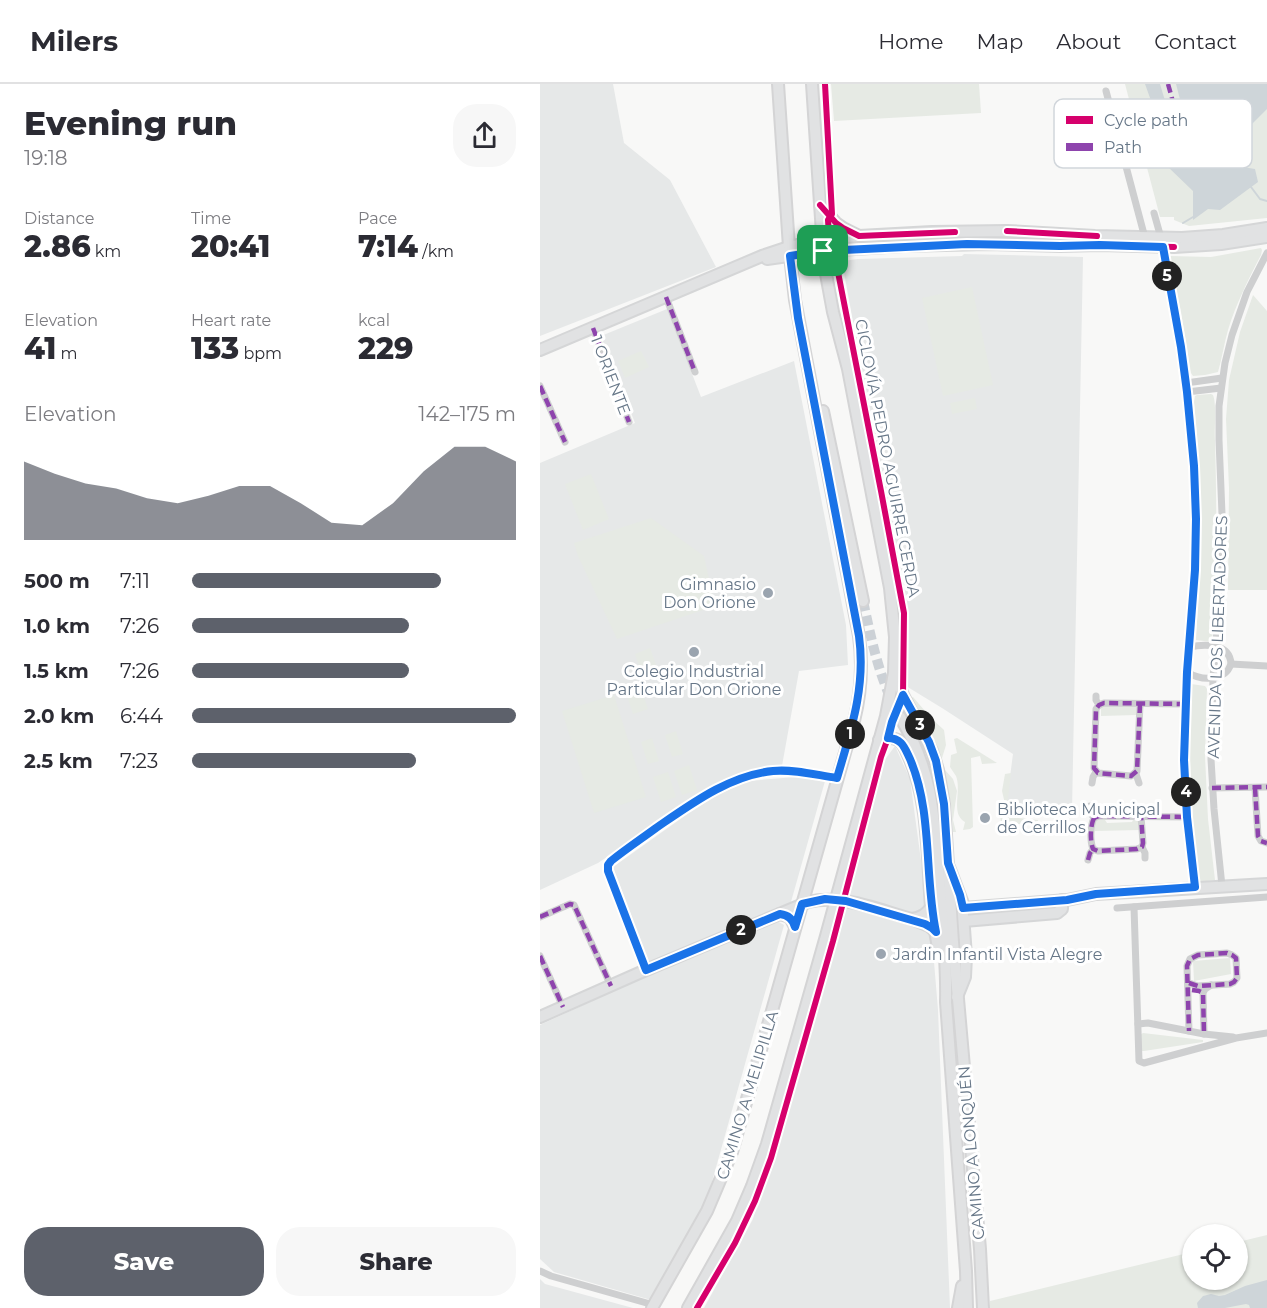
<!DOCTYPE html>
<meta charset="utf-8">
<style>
:root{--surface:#fff;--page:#f7f7f7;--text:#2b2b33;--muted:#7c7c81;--line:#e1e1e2;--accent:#5d616b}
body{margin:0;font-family:Montserrat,sans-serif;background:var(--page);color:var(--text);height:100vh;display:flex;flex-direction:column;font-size:22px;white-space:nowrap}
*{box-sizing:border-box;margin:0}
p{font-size:20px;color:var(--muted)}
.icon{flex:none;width:33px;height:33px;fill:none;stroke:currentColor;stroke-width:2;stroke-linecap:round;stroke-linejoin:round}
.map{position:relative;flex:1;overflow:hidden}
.drawer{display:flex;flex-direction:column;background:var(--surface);width:540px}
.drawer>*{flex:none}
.buttons{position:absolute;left:642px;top:1140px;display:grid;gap:12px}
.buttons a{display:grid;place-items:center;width:66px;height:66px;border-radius:50%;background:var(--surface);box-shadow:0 2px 4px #0004;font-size:30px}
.pin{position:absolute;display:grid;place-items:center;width:51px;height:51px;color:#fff;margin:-26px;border-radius:12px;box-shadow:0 3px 9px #0006}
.km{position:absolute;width:30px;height:30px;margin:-15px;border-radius:50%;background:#222;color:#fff;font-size:16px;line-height:30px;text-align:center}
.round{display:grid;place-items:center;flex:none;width:63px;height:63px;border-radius:24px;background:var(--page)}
.headline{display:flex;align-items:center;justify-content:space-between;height:102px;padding:0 24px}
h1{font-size:33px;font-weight:800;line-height:45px}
.stats{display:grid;grid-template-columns:repeat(3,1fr);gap:9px;height:102px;padding:6px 24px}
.stats div{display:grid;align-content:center}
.stats b{font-size:30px;font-weight:800}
.stats small{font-size:16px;font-weight:400}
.stats p{font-size:16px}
.chart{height:168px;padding:12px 24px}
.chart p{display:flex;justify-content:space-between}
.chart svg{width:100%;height:108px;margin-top:6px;fill:var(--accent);opacity:.7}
.primary-button{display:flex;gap:12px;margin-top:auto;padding:12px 24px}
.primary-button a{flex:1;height:69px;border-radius:24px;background:var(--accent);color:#fff;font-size:24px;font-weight:800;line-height:69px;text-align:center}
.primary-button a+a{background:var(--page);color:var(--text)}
ul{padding:0 24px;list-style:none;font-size:20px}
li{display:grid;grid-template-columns:96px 72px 1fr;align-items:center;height:45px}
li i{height:15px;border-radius:8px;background:var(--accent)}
header{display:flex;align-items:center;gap:36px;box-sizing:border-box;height:84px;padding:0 30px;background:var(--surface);border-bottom:2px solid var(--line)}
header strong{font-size:28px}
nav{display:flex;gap:33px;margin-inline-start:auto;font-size:21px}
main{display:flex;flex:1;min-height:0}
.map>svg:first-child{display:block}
.built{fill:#e6e8e8}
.green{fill:#e6eae4}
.water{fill:#ced5d9;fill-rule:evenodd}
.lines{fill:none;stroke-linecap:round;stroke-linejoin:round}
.stream{stroke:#ced5d9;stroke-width:2}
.primary-tunnel{stroke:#ccd1d6;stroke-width:10;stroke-dasharray:10 5;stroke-linecap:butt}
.secondary-casing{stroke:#d5d6d7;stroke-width:14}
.primary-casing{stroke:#d4d4d5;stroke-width:14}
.street{stroke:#cecfd0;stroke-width:7}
.secondary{stroke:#e1e2e3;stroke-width:10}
.primary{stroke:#e1e2e3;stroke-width:10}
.quiet{stroke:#8e44ad;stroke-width:4.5;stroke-dasharray:9 4.5;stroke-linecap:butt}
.cycleway-casing{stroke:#fff;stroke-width:10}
.cycleway{stroke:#d6006c;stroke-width:6}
.route-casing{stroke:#fff;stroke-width:12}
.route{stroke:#1a73e8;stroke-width:8}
.poi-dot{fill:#9aa4af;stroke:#fff;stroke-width:2}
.labels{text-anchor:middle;stroke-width:6;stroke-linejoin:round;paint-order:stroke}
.street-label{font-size:16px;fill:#677788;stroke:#fff}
.poi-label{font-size:16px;fill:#677788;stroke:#fff;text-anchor:start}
.key{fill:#fff;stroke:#d1d6db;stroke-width:1.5}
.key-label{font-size:16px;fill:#677788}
</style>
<header>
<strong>Milers</strong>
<nav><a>Home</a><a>Map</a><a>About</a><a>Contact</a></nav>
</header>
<main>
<section class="drawer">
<div class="headline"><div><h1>Evening run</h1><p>19:18</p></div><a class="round"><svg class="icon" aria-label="share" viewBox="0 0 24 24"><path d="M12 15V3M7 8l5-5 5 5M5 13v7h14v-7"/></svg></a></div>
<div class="stats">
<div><p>Distance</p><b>2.86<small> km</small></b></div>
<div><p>Time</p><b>20:41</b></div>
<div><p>Pace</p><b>7:14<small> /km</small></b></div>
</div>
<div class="stats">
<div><p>Elevation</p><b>41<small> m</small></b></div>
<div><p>Heart rate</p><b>133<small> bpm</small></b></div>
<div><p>kcal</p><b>229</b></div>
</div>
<div class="chart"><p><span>Elevation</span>142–175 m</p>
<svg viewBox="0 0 160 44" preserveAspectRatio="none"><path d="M0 44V12L10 17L20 21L30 23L40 27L50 29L60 26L70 22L80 22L90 29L100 37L110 38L120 29L130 16L140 6L150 6L160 12V44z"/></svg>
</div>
<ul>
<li><b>500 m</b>7:11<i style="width:77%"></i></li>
<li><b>1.0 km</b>7:26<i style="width:67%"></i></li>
<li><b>1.5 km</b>7:26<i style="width:67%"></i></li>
<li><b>2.0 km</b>6:44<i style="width:100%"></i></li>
<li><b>2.5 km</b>7:23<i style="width:69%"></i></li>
</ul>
<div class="primary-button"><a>Save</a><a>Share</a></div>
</section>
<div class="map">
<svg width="727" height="1224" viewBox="0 0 727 1224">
<rect width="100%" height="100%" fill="#f8f8f7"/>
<g class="built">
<polygon points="0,0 73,0 84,59 130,96 176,183 0,252"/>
<polygon points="424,170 543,173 532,727 466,723 473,670 402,624 366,602 366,530 302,177 318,175 422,172"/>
<polygon points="127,225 161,313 254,277 306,541 308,581 259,587 242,682 213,686 189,695 161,709 58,779 0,806 0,379 95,339 61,252"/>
<polygon points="355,662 370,695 393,866 398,926 410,1224 164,1224 213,1135 344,677"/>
<polygon points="255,693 285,697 251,818 110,881 73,783 146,731 179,710 209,697"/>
<polygon points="232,834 244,841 166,1119 111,1216 14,1188 0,1175 0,941"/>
<polygon points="0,1195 5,1200 93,1224 0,1224"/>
</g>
<g class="green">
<polygon points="291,0 439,0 441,29 294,37"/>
<polygon points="585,0 727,0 727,134 649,142 634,136 634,133 620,133"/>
<path d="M721 164 722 166 721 171C708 196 696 220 688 246 684 260 682 274 678 288L665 291 653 292 651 289 641 228 630 172 671 173Z"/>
<polygon points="432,203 453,301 403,312 382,214"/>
<polygon points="713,211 727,227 727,506 688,506 689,404 686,335 689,296 700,248"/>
<polygon points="101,267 109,283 85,294 78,277"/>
<path d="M671 310 673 311C677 321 674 345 675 357 677 425 677 490 672 558L656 556C661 477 662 398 654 318L655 312 657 311Z"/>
<polygon points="435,314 437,325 412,330 410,319"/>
<polygon points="51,390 69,435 43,446 25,400"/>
<polygon points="111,434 164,472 175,522 77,555 38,472 34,459"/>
<polygon points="110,564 119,589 103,594 95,570"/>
<path d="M651 600 665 602 667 605 665 672 668 735 675 796 659 798C650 732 649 667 651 600Z"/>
<polygon points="100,601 108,625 93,630 85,606"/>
<polygon points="74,611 106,713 54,729 22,627"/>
<path d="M373 613 391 634 404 646 406 661 402 674 405 686 413 695 417 707 413 736 416 748H413C412 735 412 722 409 710 402 676 388 644 371 614Z"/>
<polygon points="561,622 596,622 596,631 561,632"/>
<polygon points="136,647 143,670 132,673 125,651"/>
<polygon points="112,654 119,677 108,680 101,658"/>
<path d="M417 654 457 679 442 680 440 672 431 674 433 743 430 745 423 746 425 738C410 730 422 707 416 692 414 689 412 686 410 683L411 671 417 669 414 655Z"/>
<polygon points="149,681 157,706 142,711 134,687"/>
<polygon points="128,688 136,713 121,718 113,693"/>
<path d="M471 689 467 723 529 727 528 732C510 733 481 732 466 724L462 707 465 690Z"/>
<polygon points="460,727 469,733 498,736 498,740 477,740 476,738 469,738 469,743 461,742"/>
<polygon points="599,735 600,746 555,747 555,736 565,736 567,739 592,738 593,736"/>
<polygon points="690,874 691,890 654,897 653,877"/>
<polygon points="603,949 663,956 663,958 604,967 602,967 600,951"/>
<polygon points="727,1151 727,1224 450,1224 450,1217 652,1168 652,1196 698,1196 698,1158"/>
</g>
<g class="water">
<path d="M605 0H620L629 30 643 27 636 0H727V25L710 42 703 83 715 85 718 98 680 126 668 125 653 136V107L627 82 609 51 618 36ZM664 37 667 45 677 43 669 56 670 67 662 61 657 67 652 55 656 50 655 38 660 44Z"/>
<polygon points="727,1196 727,1224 710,1224 709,1221 706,1220 685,1224 658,1224 657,1219 663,1212 671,1210 679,1212 685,1211 705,1202"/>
</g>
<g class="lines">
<g class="stream">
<polyline points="711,103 720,115 727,117"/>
<polyline points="643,139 653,133"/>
</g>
<path class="primary-tunnel" d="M323 517C332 558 339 595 360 633"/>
<g class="secondary-casing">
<g id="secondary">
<polyline points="227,175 283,167 363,162 447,160 520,162 560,161 634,163 681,160 727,153"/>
<polyline points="0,266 222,172 249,163 282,155 319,152 392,148 467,147 555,152 642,154 683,151 727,144"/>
<polyline points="409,783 422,817 426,872 425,893 417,913"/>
<polyline points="423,824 527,816 556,810 727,800"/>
<polyline points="424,837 517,829 522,825 522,816"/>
<path d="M0 933 106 886 268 818C304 810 338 826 372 835 380 834 387 830 391 823 387 773 389 716 368 671 366 666 363 659 358 656 352 653 345 654 339 656"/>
</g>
</g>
<g class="primary-casing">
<g id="primary">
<polyline points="280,121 296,139 303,144 319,152"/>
<polyline points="283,327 323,517"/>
<polyline points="355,591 363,611 392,667 398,686 404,720 413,858 440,1165 443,1224"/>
<path d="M360 633C395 690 394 740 400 804 403 842 407 880 406 918L426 1187 427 1224"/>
<polyline points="391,823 398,864"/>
<polyline points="240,830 250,833 255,843"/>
<polyline points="372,835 389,842 396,848"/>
<path d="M112 1224 167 1127 192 1068 314 637C321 609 323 581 319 552L255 216 249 163 238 0"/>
<polyline points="148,1224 197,1137 212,1102 227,1060 286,852 346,632 354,589 355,553 350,504 308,285 293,228 284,179 272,0"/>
<polyline points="418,1224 422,1202"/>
</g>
</g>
<g class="street">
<polyline points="566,7 605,154"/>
<polyline points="614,129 621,154"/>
<polyline points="623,163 646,299 654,382 656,435 655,486 647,588 644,676 647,733 655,803"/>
<polyline points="126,213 155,288"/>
<polyline points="53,244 89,338"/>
<polyline points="646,299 682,294"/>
<polyline points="0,302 25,358"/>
<polyline points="647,308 681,304"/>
<polyline points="691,580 727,582"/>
<path d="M647 588C661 597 685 598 691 580 690 559 665 560 649 563"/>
<polyline points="556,612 556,616 559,621"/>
<polyline points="600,620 597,687 591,692 558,689 554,684 556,625 559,621 564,619 645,620"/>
<polyline points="596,690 599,699"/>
<polyline points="552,699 553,693 556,688"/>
<polyline points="672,704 727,703"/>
<polyline points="715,704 718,752 721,757 727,759"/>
<path d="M550 722V728L554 734C550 742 550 757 553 765L558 767 597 765 602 763 603 759 601 732"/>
<polyline points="554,734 559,732 647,733"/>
<polyline points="602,763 605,769 605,774"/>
<polyline points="548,776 550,769 553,765"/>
<polyline points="682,802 674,725 671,675 673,594 681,498 682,430 679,356 679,322 685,279 692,251 707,208 727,169"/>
<polyline points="594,823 599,977 604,979 696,954 727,949"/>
<polyline points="577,824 727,813"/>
<polyline points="0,833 30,820 34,821 71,902"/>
<polyline points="0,872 23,923"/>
<path d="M106 886 69 792C67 786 68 782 71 777 86 765 101 755 117 744 151 719 193 688 237 687 257 686 278 691 297 694"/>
<polyline points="649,899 658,902 690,900 694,898 697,894 696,874 692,871 687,869 658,871 650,875 647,882 649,947"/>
<polyline points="598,940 608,939 664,950 693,953"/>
<polyline points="664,950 663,909 665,905 671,901"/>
<polyline points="0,1187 11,1192 114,1221"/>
</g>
<use href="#secondary" class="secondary"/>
<use href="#primary" class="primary"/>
<g class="quiet">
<polyline points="628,0 635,25"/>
<polyline points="126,213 155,288"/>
<polyline points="53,244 89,338"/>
<polyline points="0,302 25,358"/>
<polyline points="600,620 597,687 591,692 558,689 554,684 556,625 559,621 564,619 645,620"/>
<polyline points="672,704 727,703"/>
<polyline points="715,704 718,752 721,757 727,759"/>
<path d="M550 722V728L554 734C550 742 550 757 553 765L558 767 597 765 602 763 603 759 601 732"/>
<polyline points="554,734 559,732 647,733"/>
<polyline points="548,776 550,769 553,765"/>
<polyline points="0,833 30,820 34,821 71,902"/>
<polyline points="0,872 23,923"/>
<polyline points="649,899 658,902 690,900 694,898 697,894 696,874 692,871 687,869 658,871 650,875 647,882 649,947"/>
<polyline points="652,906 659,907 663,909 664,950"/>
</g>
<g class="cycleway-casing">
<g id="cycleway">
<polyline points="280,121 296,139 303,144 319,152 415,148"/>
<polyline points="467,147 557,152"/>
<polyline points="290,166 427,160 520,162 560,161 634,163"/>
<polyline points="157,1224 195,1159 215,1117 231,1074 293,857 341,673 348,654 352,638 363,611 364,529 341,407 296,178 290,166 288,136 292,130 285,0"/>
</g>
</g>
<use href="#cycleway" class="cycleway"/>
</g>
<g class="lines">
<g class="route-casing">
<path id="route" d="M427 160 520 162 560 161 623 163 641 263 647 308 654 382 656 435 655 486 647 588 644 676 647 733 655 803 556 810 527 816 423 824 420 811 408 779 404 720 396 677 389 658 363 611 352 638 348 654C354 654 357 655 361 659 365 663 367 669 370 675 393 729 384 791 396 848L392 844 385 840 306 817 285 815 262 820 255 843C253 835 248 831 240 830L106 886 68 787V781L71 777C86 765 101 755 116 744 151 720 190 691 233 687 254 685 276 691 297 694 311 646 326 603 319 552L258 234 250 172 283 167Z"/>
</g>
<use href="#route" class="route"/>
</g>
<g class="poi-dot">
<circle cx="228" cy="509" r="6"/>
<circle cx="154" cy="568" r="6"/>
<circle cx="445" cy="734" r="6"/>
<circle cx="341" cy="870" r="6"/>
</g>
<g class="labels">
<g class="street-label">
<text transform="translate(71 291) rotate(69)" y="6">1 ORIENTE</text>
<text transform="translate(348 374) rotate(79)" y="6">CICLOVÍA PEDRO AGUIRRE CERDA</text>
<text transform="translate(677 553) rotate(-88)" y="6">AVENIDA LOS LIBERTADORES</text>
<text transform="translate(207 1011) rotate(-73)" y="6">CAMINO A MELIPILLA</text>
<text transform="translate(431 1069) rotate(-95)" y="6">CAMINO A LONQUÉN</text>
</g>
<g class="poi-label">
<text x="216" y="506" text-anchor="end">Gimnasio<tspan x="216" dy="18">Don Orione</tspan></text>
<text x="154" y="593" text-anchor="middle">Colegio Industrial<tspan x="154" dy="18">Particular Don Orione</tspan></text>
<text x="457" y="731">Biblioteca Municipal<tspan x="457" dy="18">de Cerrillos</tspan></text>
<text x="353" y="876">Jardin Infantil Vista Alegre</text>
</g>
</g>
<rect x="514" y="15" width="198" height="69" rx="9" class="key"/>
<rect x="526" y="32" width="27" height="8" fill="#d6006c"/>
<rect x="526" y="59" width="27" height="8" fill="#8e44ad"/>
<g class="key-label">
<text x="564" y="42">Cycle path</text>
<text x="564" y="69">Path</text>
</g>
</svg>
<div class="buttons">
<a><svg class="icon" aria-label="locate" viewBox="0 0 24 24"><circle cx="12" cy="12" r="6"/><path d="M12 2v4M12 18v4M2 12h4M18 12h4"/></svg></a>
</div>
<div class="pin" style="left:283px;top:167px;background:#1e9e55"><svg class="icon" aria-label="arrive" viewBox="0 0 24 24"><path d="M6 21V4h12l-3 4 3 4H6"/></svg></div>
<b class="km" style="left:310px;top:650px">1</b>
<b class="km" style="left:201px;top:846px">2</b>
<b class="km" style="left:380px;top:641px">3</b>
<b class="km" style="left:646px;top:708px">4</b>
<b class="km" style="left:627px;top:192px">5</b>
</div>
</main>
